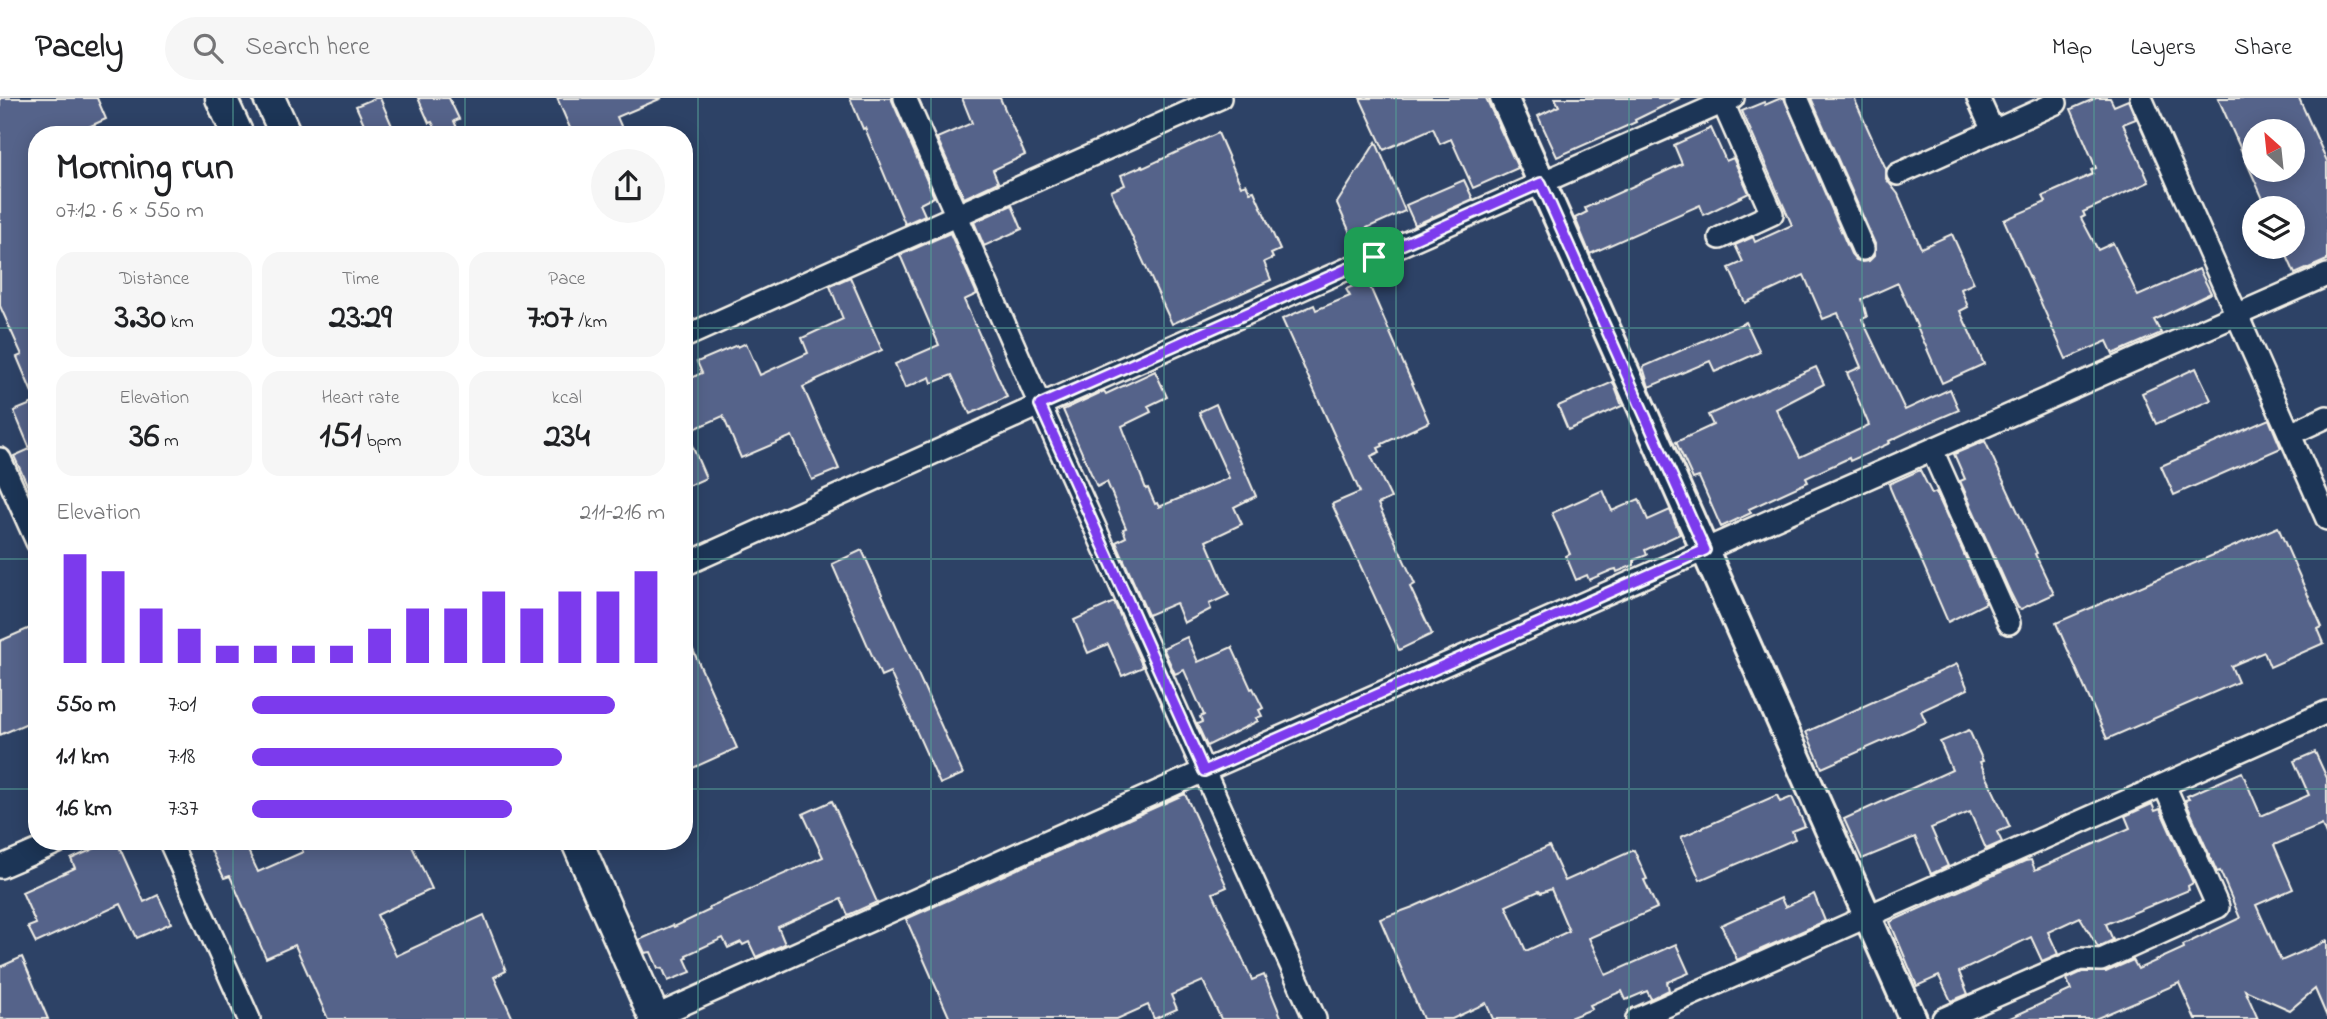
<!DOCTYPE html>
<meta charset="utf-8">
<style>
:root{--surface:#fff;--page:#f6f6f6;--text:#202124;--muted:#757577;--line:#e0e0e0;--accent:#7c3aed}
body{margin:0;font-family:"Indie Flower",sans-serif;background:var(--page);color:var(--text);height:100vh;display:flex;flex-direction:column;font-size:26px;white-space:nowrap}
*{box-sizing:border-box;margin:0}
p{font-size:23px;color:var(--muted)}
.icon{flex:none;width:38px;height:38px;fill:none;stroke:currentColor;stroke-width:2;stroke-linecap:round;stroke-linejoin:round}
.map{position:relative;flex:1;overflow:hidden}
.side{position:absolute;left:28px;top:28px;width:665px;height:724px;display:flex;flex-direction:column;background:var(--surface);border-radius:28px;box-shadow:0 4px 18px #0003}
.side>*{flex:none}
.needle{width:46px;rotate:333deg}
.fabs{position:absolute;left:2242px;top:21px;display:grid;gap:14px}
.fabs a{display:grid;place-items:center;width:63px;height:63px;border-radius:50%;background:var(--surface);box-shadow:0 4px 18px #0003;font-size:35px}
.pin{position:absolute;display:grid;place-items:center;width:60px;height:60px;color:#fff;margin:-30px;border-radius:14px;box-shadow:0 4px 10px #0006}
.round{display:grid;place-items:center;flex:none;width:74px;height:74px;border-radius:37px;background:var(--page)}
.overview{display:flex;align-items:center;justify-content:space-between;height:119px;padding:0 28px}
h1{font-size:38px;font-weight:800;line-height:52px}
.stats{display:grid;grid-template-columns:repeat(3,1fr);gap:10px;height:119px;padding:7px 28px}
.stats div{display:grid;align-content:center;border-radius:18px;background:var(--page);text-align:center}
.stats b{font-size:35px;font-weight:800}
.stats small{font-size:19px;font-weight:400}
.stats p{font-size:19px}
.chart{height:196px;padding:14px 28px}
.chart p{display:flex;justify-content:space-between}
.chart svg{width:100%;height:126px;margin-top:7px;stroke:var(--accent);stroke-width:6}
ul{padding:0 28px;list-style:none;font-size:23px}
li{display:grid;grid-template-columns:112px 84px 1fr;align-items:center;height:52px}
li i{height:18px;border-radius:9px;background:var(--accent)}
header{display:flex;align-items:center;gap:42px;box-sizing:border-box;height:98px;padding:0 35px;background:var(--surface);border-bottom:2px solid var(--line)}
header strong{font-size:33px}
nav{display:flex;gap:38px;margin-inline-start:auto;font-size:24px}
.search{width:490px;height:63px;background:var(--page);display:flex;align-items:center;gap:18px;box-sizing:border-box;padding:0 24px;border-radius:38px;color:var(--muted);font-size:26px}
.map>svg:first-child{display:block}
.building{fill:#55638a;stroke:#f4f1e8;stroke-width:2;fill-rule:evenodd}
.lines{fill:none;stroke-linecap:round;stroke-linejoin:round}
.minor-casing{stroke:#f4f1e8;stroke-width:26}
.tertiary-casing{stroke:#f4f1e8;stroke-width:32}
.secondary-casing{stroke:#f4f1e8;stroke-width:35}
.minor{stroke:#1d3557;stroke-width:21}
.tertiary{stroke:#1d3557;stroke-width:26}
.secondary{stroke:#1d3557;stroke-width:30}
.route-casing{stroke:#fff;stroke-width:14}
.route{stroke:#7c3aed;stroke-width:9}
.grid{fill:none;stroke:#549b93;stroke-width:2;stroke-opacity:0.55}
</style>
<header>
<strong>Pacely</strong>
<div class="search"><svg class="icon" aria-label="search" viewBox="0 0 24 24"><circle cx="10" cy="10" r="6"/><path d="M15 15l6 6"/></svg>Search here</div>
<nav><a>Map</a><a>Layers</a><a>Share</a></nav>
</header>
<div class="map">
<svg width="2327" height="921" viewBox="0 0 2327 921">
<rect width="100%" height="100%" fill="#2d4266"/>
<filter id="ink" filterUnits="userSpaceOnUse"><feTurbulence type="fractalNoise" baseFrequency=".0143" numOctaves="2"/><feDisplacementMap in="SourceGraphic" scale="14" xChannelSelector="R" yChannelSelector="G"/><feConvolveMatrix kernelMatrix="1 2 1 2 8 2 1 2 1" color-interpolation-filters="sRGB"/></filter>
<g filter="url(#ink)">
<g class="building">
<polygon points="0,0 97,0 106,21 71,37 37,37 37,408 14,358 30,351 14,313 36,304 17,259 22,257 0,208"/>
<polygon points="375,0 380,0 396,37 369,37 356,8"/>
<polygon points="418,0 449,0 459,21 454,23 460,37 439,37 432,24 429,25"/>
<polygon points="557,0 662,0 617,19 625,37 573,37"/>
<polygon points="850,0 891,0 934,99 920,106 925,117 905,126 865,30 863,31"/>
<polygon points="962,0 1000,0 1025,57 993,72 998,84 964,100 937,40 972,25"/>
<polygon points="1360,0 1486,0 1518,70 1473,90 1451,41 1440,46 1433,30 1384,52"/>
<polygon points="1555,0 1680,0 1635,22 1636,24 1557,59 1538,18 1559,8"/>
<polygon points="1781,0 1784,0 1851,156 1856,162 1862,164 1869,163 1874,158 1875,146 1811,0 1854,0 1886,71 1886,81 1898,96 1921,150 1952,136 1974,185 1961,191 1968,209 1960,213 1984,266 1942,285 1898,185 1862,201 1867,219 1862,221 1905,312 1950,291 1959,312 1912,332 1889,343 1890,345 1850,363 1849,360 1806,380 1808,384 1749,411 1751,415 1721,429 1699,379 1693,381 1676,344 1713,327 1708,317 1816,269 1824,286 1776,311 1800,359 1869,327 1847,275 1861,269 1838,215 1823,221 1804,177 1745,205 1729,170 1743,164 1735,147 1753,139 1755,144 1792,127 1742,13 1764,4 1765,7"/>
<polygon points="2096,0 2110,0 2114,8 2128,2 2136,21 2123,26 2149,84 2083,114 2085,118 2081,120 2098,152 2113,145 2138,198 2199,171 2211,195 2154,222 2161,235 2113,256 2107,243 2066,261 2004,122 2046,104 2043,98 2093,76 2091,72 2096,70 2071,11"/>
<path d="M2218 0H2299L2327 63V162L2295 176 2283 149H2292V110H2267ZM2254 33H2292V72H2254Z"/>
<polygon points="1711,30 1726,63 1733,60 1749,95 1704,117 1700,107 1590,156 1575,120 1587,114 1585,110 1682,66 1674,47"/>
<polygon points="1218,35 1241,88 1246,86 1250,94 1254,93 1280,152 1271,156 1273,160 1264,164 1271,182 1172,226 1111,93 1125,87 1121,77 1142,68 1143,70"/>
<polygon points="1376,44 1405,113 1351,137 1337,105"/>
<polygon points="1464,82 1473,101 1415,127 1406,107"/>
<polygon points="1012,107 1022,131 984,148 974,124"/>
<polygon points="950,135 977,196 964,202 1007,299 970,316 952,277 932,285 930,279 905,290 895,266 939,247 900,157"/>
<polygon points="850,179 882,252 815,282 816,283 803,289 839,371 812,382 792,338 741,360 723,318 692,332 684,314 684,283 702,275 697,264 737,247 738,249 746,245 760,277 808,255 802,240 843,221 830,188"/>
<polygon points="1367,182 1429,324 1382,346 1383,348 1378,350 1380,354 1371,358 1391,400 1378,406 1415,486 1410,489 1432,536 1399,552 1332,406 1360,394 1282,221 1314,207 1316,212 1350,198 1346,191"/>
<polygon points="1746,224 1760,254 1715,274 1710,263 1649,289 1643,269"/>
<polygon points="2196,270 2211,302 2156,326 2142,295"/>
<polygon points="1155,273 1167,299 1148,308 1151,314 1122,328 1146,391 1148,390 1155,406 1157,405 1159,409 1229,380 1199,314 1216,306 1256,398 1234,409 1242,426 1206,443 1229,497 1209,506 1211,511 1184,525 1176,505 1148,517 1116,444 1126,439 1123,431 1126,430 1107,384 1097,389 1063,312 1104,293 1106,296"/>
<polygon points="1613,284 1622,308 1568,332 1558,308"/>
<polygon points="2269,321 2281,350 2174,397 2161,368"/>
<polygon points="684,329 706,380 684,390"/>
<polygon points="1985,343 2037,455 2035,456 2054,496 2021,511 2018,510 2010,494 1960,383 1965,381 1954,356"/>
<polygon points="1920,372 1932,396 1936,394 1986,505 1948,524 1890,390 1889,386"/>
<polygon points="1603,392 1612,413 1639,401 1648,422 1670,412 1680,436 1645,452 1647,457 1634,462 1634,467 1617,474 1616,471 1612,472 1589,482 1587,477 1576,482 1566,458 1570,456 1552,415"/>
<polygon points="2278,429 2322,529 2318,531 2324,545 2270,569 2264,554 2231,568 2238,584 2107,641 2056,525"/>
<polygon points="862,452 963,676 940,686 890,574 881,578 832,466"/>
<polygon points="1114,504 1143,569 1122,578 1108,546 1088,555 1074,522"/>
<polygon points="37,527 37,615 30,618 32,623 0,637 0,543"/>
<polygon points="684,532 737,650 684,674"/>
<polygon points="1187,539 1198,564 1232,549 1251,591 1253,590 1263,610 1259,612 1262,618 1256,620 1258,623 1207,648 1197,626 1202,624 1200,619 1204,617 1184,572 1175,576 1163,550"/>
<polygon points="1957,566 1968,591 1921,613 1926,624 1822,670 1806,634"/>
<polygon points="1969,632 1983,663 1980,664 2010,729 1997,734 2002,744 1986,751 1970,714 1931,730 1948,768 1931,776 1915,739 1862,761 1844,721 1952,672 1940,644"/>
<polygon points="2315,654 2327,680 2327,739 2322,727 2274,747 2293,791 2256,807 2281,863 2327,843 2327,919 2315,891 2290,912 2245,892 2258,921 2195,921 2179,885 2095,921 2008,921 2071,892 2067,881 2082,874 2106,874 2133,862 2138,871 2184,850 2183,847 2240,820 2220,773 2217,774 2185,702 2189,701 2187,698 2242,674 2261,718 2309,697 2294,663"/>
<polygon points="1185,696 1227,789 1213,795 1252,882 1264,877 1282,921 1221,921 1203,883 1171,897 1177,911 1154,921 1148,907 1117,921 950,921 906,821"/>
<polygon points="1777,697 1780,704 1792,699 1805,728 1792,733 1795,741 1700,782 1681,739"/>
<polygon points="832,703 877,804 848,817 841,801 778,829 785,846 756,859 749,844 743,847 741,844 728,850 723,840 686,857 687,860 685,861 691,874 668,883 663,871 658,870 651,854 645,855 639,842 673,827 674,829 710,812 709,809 823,759 803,716"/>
<polygon points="2152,706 2155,713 2160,711 2193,785 2188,788 2189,792 2106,826 2113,842 2098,849 2080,819 2048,834 2058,856 2042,863 2031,839 1959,874 1968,896 1951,903 1939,878 1917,888 1890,824 2025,763 2031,762 2035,772 2094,746 2130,730 2125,718"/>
<polygon points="109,744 117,744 144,804 158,797 171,825 137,840 121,806 36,845 28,829 36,826 22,794 75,770 71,761"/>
<polygon points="207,744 244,744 258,774 303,754 299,744 410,744 432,791 377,817 396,858 484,817 506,873 494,879 513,921 328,921 295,847 266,860 230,778 224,780"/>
<path d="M1549 748 1565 783 1634 752 1647 781 1644 782 1657 810 1589 840 1606 877 1676 846 1689 875 1667 884 1669 892 1651 901 1647 893 1626 902 1622 893 1590 907 1592 911 1567 921H1493L1486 905 1452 921H1423L1380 821 1413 809ZM1551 791 1569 833 1526 853 1506 808 1539 793 1541 795Z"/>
<polygon points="1814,796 1825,823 1737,862 1721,827 1781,800 1785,809"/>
<polygon points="22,859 48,921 0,921 0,869"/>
</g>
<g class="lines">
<g class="minor-casing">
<g id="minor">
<polyline points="905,0 1040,307 1315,921"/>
<polyline points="1797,0 1863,151"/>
<polyline points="1978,0 1993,33"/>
<polyline points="2141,0 2327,421"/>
<polyline points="1898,76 2056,5"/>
<polyline points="1720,140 1772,116 1723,5"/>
<polyline points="684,239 1220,0"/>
<polyline points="2290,336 2327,319"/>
<polyline points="1932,352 2009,525"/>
<polyline points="0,361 37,444"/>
<polyline points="684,467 1040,307 1733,0"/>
<polyline points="170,744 249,921"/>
<polyline points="0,769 58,744"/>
<polyline points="654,919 1204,673 2327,177"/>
<polyline points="1637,921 2327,614"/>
<polyline points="1943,921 2080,861 2101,862 2218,809 2164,687"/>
</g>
</g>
<g class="tertiary-casing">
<polyline id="tertiary" points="1504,0 1913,921"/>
</g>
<g class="secondary-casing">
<g id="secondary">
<polyline points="221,0 238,37"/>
<polyline points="269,0 286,37"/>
<polyline points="577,744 655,921"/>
</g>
</g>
<use href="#minor" class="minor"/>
<use href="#tertiary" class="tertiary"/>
<use href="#secondary" class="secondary"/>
</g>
</g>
<g class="lines" filter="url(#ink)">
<g class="route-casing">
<polygon id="route" points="1541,85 1705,452 1204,673 1040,307"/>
</g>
<use href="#route" class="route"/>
</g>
<path class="grid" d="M233 0V37M465 0V37M698 0V921M931 0V921M1164 0V921M1396 0V921M1629 0V921M1862 0V921M2094 0V921M0 230H37M684 230H2327M0 461H37M684 461H2327M0 691H37M684 691H2327M233 744V921M465 744V921"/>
</svg>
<div class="fabs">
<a><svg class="needle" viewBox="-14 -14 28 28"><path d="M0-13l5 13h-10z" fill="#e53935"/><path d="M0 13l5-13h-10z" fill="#757577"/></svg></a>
<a><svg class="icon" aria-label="layers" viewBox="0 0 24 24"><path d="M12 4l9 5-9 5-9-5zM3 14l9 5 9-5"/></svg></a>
</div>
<div class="pin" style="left:1374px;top:159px;background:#1e9e55"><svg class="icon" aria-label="arrive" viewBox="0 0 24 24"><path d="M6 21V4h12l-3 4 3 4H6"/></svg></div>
<section class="side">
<div class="overview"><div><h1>Morning run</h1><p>07:12 · 6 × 550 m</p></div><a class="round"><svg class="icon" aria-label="share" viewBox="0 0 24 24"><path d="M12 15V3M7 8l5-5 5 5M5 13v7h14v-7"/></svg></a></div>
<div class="stats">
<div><p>Distance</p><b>3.30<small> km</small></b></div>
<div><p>Time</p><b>23:29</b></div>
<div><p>Pace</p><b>7:07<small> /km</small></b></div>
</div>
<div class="stats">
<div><p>Elevation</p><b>36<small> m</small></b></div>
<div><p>Heart rate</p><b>151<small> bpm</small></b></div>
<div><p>kcal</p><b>234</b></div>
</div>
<div class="chart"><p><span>Elevation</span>211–216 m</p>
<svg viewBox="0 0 160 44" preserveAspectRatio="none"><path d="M5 44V6M15 44V12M25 44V25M35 44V32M45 44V38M55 44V38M65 44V38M75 44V38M85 44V32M95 44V25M105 44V25M115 44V19M125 44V25M135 44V19M145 44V19M155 44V12"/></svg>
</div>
<ul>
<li><b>550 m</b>7:01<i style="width:88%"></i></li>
<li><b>1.1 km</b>7:18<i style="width:75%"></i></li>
<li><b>1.6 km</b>7:37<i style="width:63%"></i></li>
</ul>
</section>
</div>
